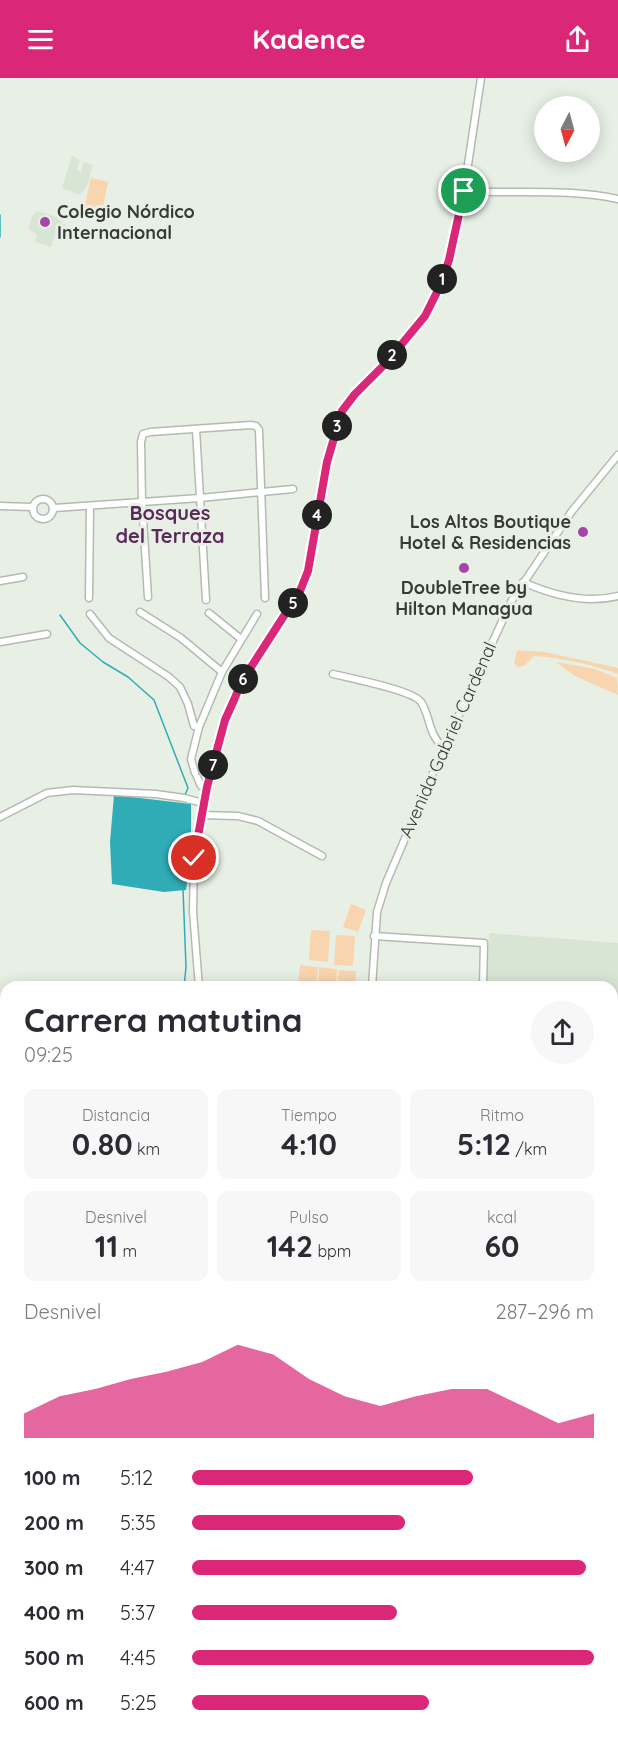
<!DOCTYPE html>
<html lang="es">
<meta charset="utf-8">
<style>
:root{--surface:#fff;--page:#f7f7f7;--text:#2b2b33;--muted:#7c7c81;--accent:#db2777}
body{margin:0;font-family:Quicksand,sans-serif;background:var(--page);color:var(--text);height:100vh;display:flex;flex-direction:column;font-size:22px;white-space:nowrap}
*{box-sizing:border-box;margin:0}
p{font-size:20px;color:var(--muted)}
.icon{flex:none;width:33px;height:33px;fill:none;stroke:currentColor;stroke-width:2;stroke-linecap:round;stroke-linejoin:round}
.map{position:relative;flex:1;overflow:hidden}
.side{position:absolute;left:0px;top:903px;width:618px;height:758px;display:flex;flex-direction:column;background:var(--surface);border-radius:18px 18px 0 0;box-shadow:0 3px 15px #0003}
.side>*{flex:none}
.needle{width:39px;rotate:186deg}
.buttons{position:absolute;left:534px;top:18px;display:grid;gap:12px}
.buttons a{display:grid;place-items:center;width:66px;height:66px;border-radius:50%;background:var(--surface);box-shadow:0 3px 15px #0003;font-size:30px}
.pin{position:absolute;display:grid;place-items:center;width:51px;height:51px;color:#fff;margin:-26px;border:3px solid #fff;border-radius:50%;box-shadow:0 2px 6px #0007}
.km{position:absolute;width:30px;height:30px;margin:-15px;border-radius:50%;background:#222;color:#fff;font-size:16px;line-height:30px;text-align:center}
.round{display:grid;place-items:center;flex:none;width:63px;height:63px;border-radius:32px;background:var(--page)}
.headline{display:flex;align-items:center;justify-content:space-between;height:102px;padding:0 24px}
h1{font-size:33px;font-weight:800;line-height:45px}
.metrics{display:grid;grid-template-columns:repeat(3,1fr);gap:9px;height:102px;padding:6px 24px}
.metrics div{display:grid;align-content:center;border-radius:12px;background:var(--page);text-align:center}
.metrics b{font-size:30px;font-weight:800}
.metrics small{font-size:16px;font-weight:400}
.metrics p{font-size:16px}
.chart{height:168px;padding:12px 24px}
.chart p{display:flex;justify-content:space-between}
.chart svg{width:100%;height:108px;margin-top:6px;fill:var(--accent);opacity:.7}
ul{padding:0 24px;list-style:none;font-size:20px}
li{display:grid;grid-template-columns:96px 72px 1fr;align-items:center;height:45px}
li i{height:15px;border-radius:8px;background:var(--accent)}
header{display:flex;justify-content:space-between;align-items:center;height:78px;padding:0 24px;background:var(--accent);color:#fff;font-size:27px;font-weight:800}
.map>svg:first-child{display:block}
.built{fill:#d9e5d4}
.green{fill:#f8d5af}
.water{fill:#30acb7}
.lines{fill:none;stroke-linecap:round;stroke-linejoin:round}
.stream{stroke:#30acb7;stroke-width:1.5}
.minor-casing{stroke:#b3bbb0;stroke-width:9}
.major-casing{stroke:#3a967c;stroke-width:10}
.minor{stroke:#fff;stroke-width:6}
.major{stroke:#8addc7;stroke-width:8}
.route-casing{stroke:#fff;stroke-width:12}
.route{stroke:#db2777;stroke-width:8}
.poi-dot{fill:#a744aa;stroke:#e8f0e5;stroke-width:2}
.labels{text-anchor:middle;stroke-width:6;stroke-linejoin:round;paint-order:stroke}
.poi-label{font-size:18px;font-weight:bold;fill:#373a36;stroke:#e8f0e5;text-anchor:start}
.street-label{font-size:18px;fill:#373a36;stroke:#e8f0e5}
.neighbourhood-label{font-size:20px;font-weight:bold;fill:#5a2a5b;stroke:#e8f0e5}
</style>
<header><svg class="icon" aria-label="menu" viewBox="0 0 24 24"><path d="M4 6h16M4 12h16M4 18h16"/></svg>Kadence<svg class="icon" aria-label="share" viewBox="0 0 24 24"><path d="M12 15V3M7 8l5-5 5 5M5 13v7h14v-7"/></svg></header>
<div class="map">
<svg width="618" height="1660" viewBox="0 0 618 1660">
<rect width="100%" height="100%" fill="#e8f0e5"/>
<g class="built">
<polygon points="72,78 80,82 77,92 81,94 84,84 93,87 88,106 80,117 62,110"/>
<polygon points="38,133 63,141 62,146 66,147 66,152 69,152 70,148 77,151 74,161 55,156 51,169 35,164 37,157 28,150 33,137"/>
<polygon points="489,855 618,865 618,1005 612,1003 612,909 487,909"/>
<polygon points="618,1180 618,1332 612,1331 615,1285 612,1284 612,1199"/>
<polygon points="612,1645 618,1646 618,1660 548,1660 546,1655 612,1654"/>
<polygon points="306,1654 529,1654 532,1660 305,1660"/>
</g>
<g class="green">
<polygon points="91,100 108,104 102,133 84,130"/>
<path d="M517 572 545 574 618 590V596C590 586 563 580 534 578L524 588 518 589 514 585Z"/>
<polygon points="556,584 595,591 617,600 618,617 575,598"/>
<polygon points="351,826 366,832 358,854 343,849"/>
<polygon points="311,852 330,853 328,884 309,882"/>
<polygon points="336,857 355,858 353,888 334,887"/>
<polygon points="300,887 318,889 316,909 298,909"/>
<polygon points="319,889 337,891 336,909 318,909"/>
<polygon points="339,892 356,893 355,909 337,909"/>
<polygon points="0,1508 6,1509 6,1654 296,1655 294,1660 0,1660"/>
</g>
<polygon class="water" points="114,717 191,726 191,771 186,812 164,814 112,806 110,764"/>
<g class="lines">
<g class="stream">
<polyline points="0,137 0,159"/>
<polyline points="60,537 80,565 103,584 128,599 154,622 188,710 185,717"/>
<polyline points="183,811 186,889 184,909"/>
<polyline points="290,1660 293,1654"/>
</g>
<g class="minor-casing">
<g id="minor">
<path d="M464 113C515 116 568 110 618 121"/>
<polyline points="196,351 206,522"/>
<circle cx="43" cy="431" r="10"/>
<polyline points="0,428 32,429"/>
<polyline points="54,430 200,420 293,411"/>
<polyline points="0,503 23,499"/>
<path d="M523 504C552 517 586 526 618 518"/>
<polyline points="148,519 142,425 141,364 143,356 150,354 251,347 256,348 259,352 265,520"/>
<polyline points="89,520 90,428"/>
<polyline points="140,534 181,560 222,594"/>
<polyline points="209,535 241,561"/>
<polyline points="90,536 109,560 169,599 180,609 188,626 194,648 199,649 191,681 195,695"/>
<polyline points="0,564 47,556"/>
<path d="M333 596C349 600 413 612 421 624 431 639 428 658 444 669"/>
<polyline points="199,649 222,594 257,536"/>
<polyline points="197,699 201,708 207,709"/>
<polyline points="201,737 238,738 258,743 322,778"/>
<polyline points="0,739 47,715 73,712 156,716 184,720 203,725"/>
<polyline points="374,858 484,865 483,909"/>
<polyline points="199,909 193,834 194,780 203,725 225,642 242,603 300,513 307,493 327,384 342,333 355,316 386,285 425,238 440,208 449,182 464,113 481,0"/>
<polyline points="372,909 377,834 386,805 444,669 512,522 572,433 618,377"/>
<polyline points="612,1007 618,1008"/>
<polyline points="0,1117 6,1117"/>
<polyline points="612,1164 618,1165"/>
<polyline points="0,1184 6,1184"/>
<polyline points="612,1224 618,1222"/>
<polyline points="612,1251 618,1253"/>
<polyline points="612,1399 618,1399"/>
<polyline points="612,1424 612,1425"/>
<polyline points="0,1479 6,1479"/>
<polyline points="612,1508 615,1567 618,1567"/>
<polyline points="546,1654 548,1660"/>
</g>
</g>
<g class="major-casing">
<g id="major">
<polyline points="0,1043 6,1043"/>
<polyline points="0,1053 6,1053"/>
<polyline points="612,1073 618,1075"/>
<polyline points="612,1083 618,1085"/>
</g>
</g>
<use href="#minor" class="minor"/>
<use href="#major" class="major"/>
</g>
<g class="lines">
<g class="route-casing">
<polyline id="route" points="194,780 207,709 225,642 234,622 242,603 300,513 308,493 327,384 342,333 355,316 386,285 425,238 440,208 449,182 464,113"/>
</g>
<use href="#route" class="route"/>
</g>
<g class="poi-dot">
<circle cx="45" cy="144" r="6"/>
<circle cx="583" cy="454" r="6"/>
<circle cx="464" cy="490" r="6"/>
</g>
<g class="labels">
<g class="poi-label">
<text x="57" y="140">Colegio Nórdico<tspan x="57" dy="21">Internacional</tspan></text>
<text x="571" y="450" text-anchor="end">Los Altos Boutique<tspan x="571" dy="21">Hotel &amp; Residencias</tspan></text>
<text x="464" y="516" text-anchor="middle">DoubleTree by<tspan x="464" dy="21">Hilton Managua</tspan></text>
</g>
<g class="street-label">
<text transform="translate(448 662) rotate(-66)" y="6">Avenida Gabriel Cardenal</text>
</g>
<g class="neighbourhood-label">
<text x="170" y="442">Bosques<tspan x="170" dy="23">del Terraza</tspan></text>
</g>
</g>
</svg>
<div class="buttons">
<a><svg class="needle" viewBox="-14 -14 28 28"><path d="M0-13l5 13h-10z" fill="#e53935"/><path d="M0 13l5-13h-10z" fill="#7c7c81"/></svg></a>
</div>
<div class="pin" style="left:464px;top:113px;background:#1e9e55"><svg class="icon" aria-label="arrive" viewBox="0 0 24 24"><path d="M6 21V4h12l-3 4 3 4H6"/></svg></div>
<div class="pin" style="left:194px;top:780px;background:#d93025"><svg class="icon" aria-label="check" viewBox="0 0 24 24"><path d="M5 12l5 5 9-10"/></svg></div>
<b class="km" style="left:442px;top:201px">1</b>
<b class="km" style="left:392px;top:277px">2</b>
<b class="km" style="left:337px;top:348px">3</b>
<b class="km" style="left:317px;top:437px">4</b>
<b class="km" style="left:293px;top:525px">5</b>
<b class="km" style="left:243px;top:601px">6</b>
<b class="km" style="left:213px;top:687px">7</b>
<section class="side">
<div class="headline"><div><h1>Carrera matutina</h1><p>09:25</p></div><a class="round"><svg class="icon" aria-label="share" viewBox="0 0 24 24"><path d="M12 15V3M7 8l5-5 5 5M5 13v7h14v-7"/></svg></a></div>
<div class="metrics">
<div><p>Distancia</p><b>0.80<small> km</small></b></div>
<div><p>Tiempo</p><b>4:10</b></div>
<div><p>Ritmo</p><b>5:12<small> /km</small></b></div>
</div>
<div class="metrics">
<div><p>Desnivel</p><b>11<small> m</small></b></div>
<div><p>Pulso</p><b>142<small> bpm</small></b></div>
<div><p>kcal</p><b>60</b></div>
</div>
<div class="chart"><p><span>Desnivel</span>287–296 m</p>
<svg viewBox="0 0 160 44" preserveAspectRatio="none"><path d="M0 44V34L10 27L20 24L30 20L40 17L50 13L60 6L70 10L80 20L90 27L100 31L110 27L120 24L130 24L140 31L150 38L160 34V44z"/></svg>
</div>
<ul>
<li><b>100 m</b>5:12<i style="width:70%"></i></li>
<li><b>200 m</b>5:35<i style="width:53%"></i></li>
<li><b>300 m</b>4:47<i style="width:98%"></i></li>
<li><b>400 m</b>5:37<i style="width:51%"></i></li>
<li><b>500 m</b>4:45<i style="width:100%"></i></li>
<li><b>600 m</b>5:25<i style="width:59%"></i></li>
</ul>
</section>
</div>
